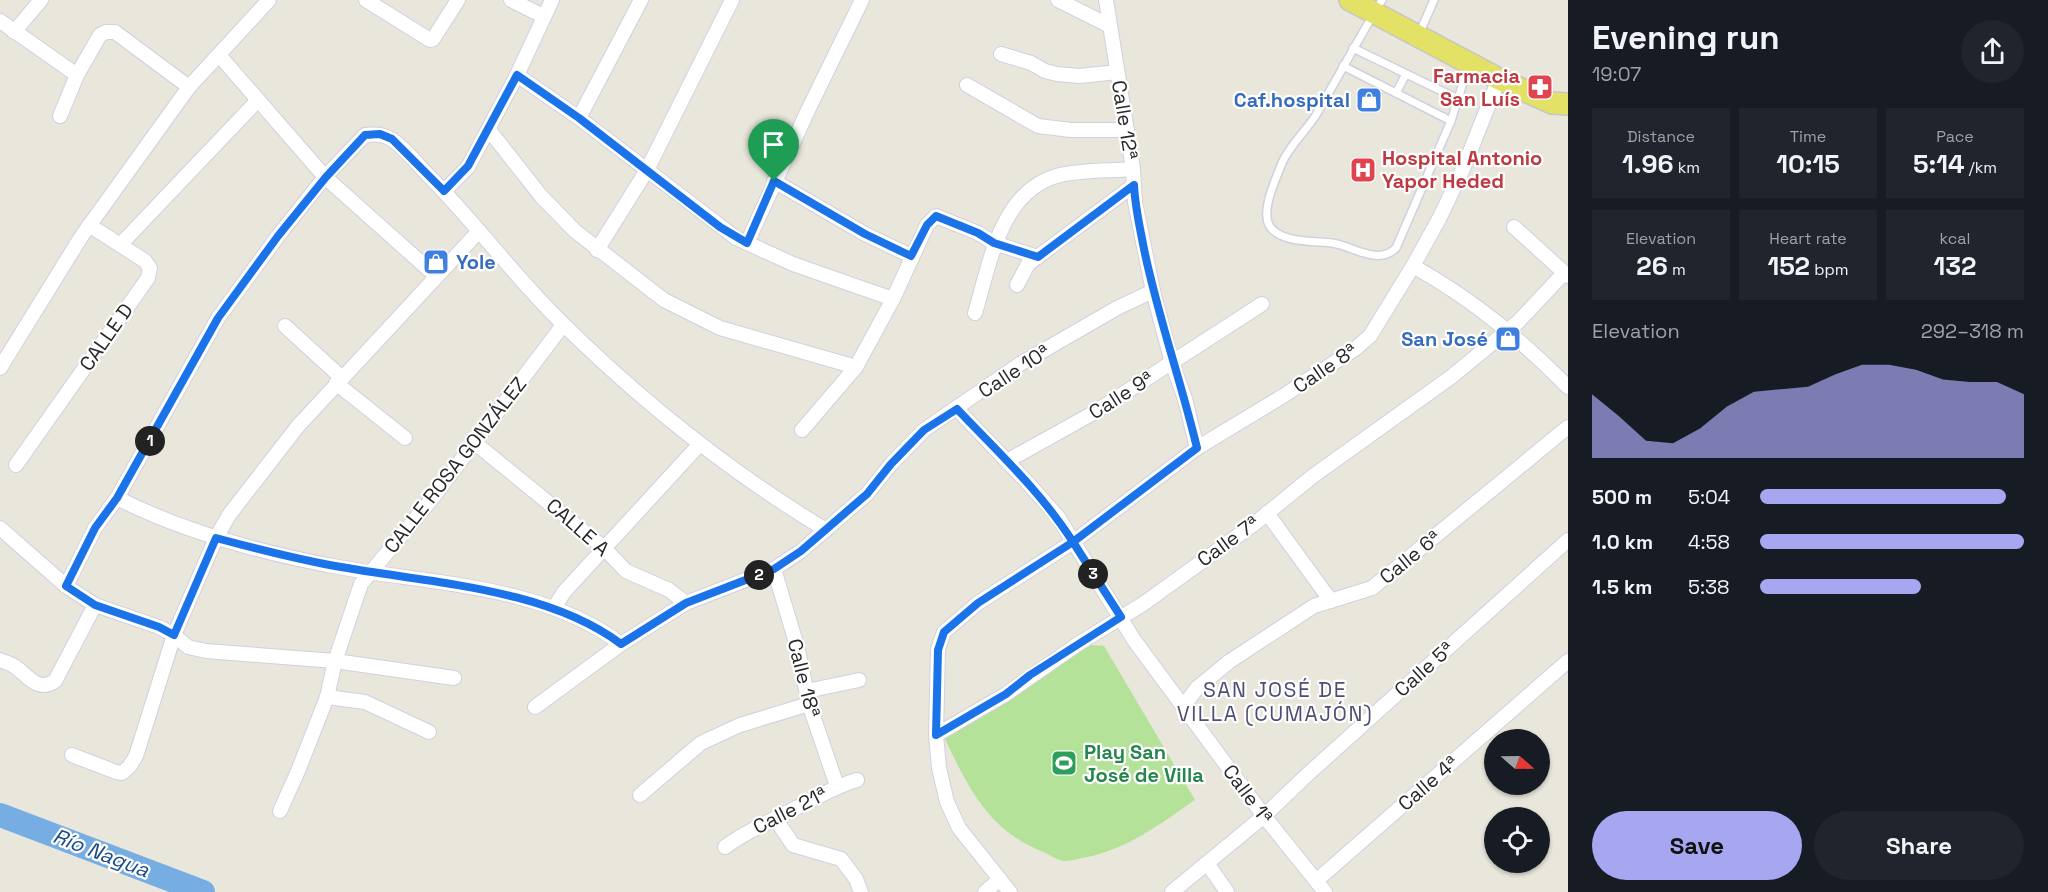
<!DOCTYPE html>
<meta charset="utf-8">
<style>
:root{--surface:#171b24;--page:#20242c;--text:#f1f3f6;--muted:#9ea1a6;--accent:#a7a6f0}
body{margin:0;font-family:"Space Grotesk",sans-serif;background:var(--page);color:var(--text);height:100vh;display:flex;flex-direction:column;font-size:22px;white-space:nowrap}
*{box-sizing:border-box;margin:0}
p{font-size:20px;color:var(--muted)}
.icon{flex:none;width:33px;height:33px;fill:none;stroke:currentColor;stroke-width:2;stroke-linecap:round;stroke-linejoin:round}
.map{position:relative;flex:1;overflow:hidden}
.drawer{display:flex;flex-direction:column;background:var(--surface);width:480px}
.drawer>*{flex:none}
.needle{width:39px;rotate:110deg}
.tools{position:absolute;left:1484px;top:729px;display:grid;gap:12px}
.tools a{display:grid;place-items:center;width:66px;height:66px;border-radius:50%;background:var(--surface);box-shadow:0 2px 4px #0004;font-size:30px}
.pin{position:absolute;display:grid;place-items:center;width:51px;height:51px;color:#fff;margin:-62px -26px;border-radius:50% 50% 50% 0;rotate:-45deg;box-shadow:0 0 6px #0007}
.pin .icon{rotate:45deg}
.km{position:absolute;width:30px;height:30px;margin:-15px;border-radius:50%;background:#222;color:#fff;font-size:16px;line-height:30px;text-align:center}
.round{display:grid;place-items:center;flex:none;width:63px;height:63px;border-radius:32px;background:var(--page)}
.summary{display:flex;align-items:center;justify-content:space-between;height:102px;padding:0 24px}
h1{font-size:33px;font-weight:700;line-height:45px}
.metrics{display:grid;grid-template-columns:repeat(3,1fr);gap:9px;height:102px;padding:6px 24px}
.metrics div{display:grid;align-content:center;border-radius:0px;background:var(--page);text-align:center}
.metrics b{font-size:26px;font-weight:700}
.metrics small{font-size:16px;font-weight:400}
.metrics p{font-size:16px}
.chart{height:168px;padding:12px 24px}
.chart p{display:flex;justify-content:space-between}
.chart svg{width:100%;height:108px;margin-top:6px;fill:var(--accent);opacity:.7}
.primary-button{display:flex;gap:12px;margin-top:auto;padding:12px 24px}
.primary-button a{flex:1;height:69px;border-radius:36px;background:var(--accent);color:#111;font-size:24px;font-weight:700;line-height:69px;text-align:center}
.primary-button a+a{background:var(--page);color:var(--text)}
ul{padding:0 24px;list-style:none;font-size:20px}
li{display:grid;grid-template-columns:96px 72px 1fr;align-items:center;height:45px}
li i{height:15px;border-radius:8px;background:var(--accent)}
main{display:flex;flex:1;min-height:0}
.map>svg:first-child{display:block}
.pitch{fill:#b3e298}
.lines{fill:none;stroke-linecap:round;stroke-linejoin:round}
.river{stroke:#76aee3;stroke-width:24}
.lane-casing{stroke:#d1d0e0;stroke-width:10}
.street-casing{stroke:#d1d0e0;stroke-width:16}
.primary-casing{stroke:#c7c7c7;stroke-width:24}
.lane{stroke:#fff;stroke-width:7}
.street{stroke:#fff;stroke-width:14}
.primary{stroke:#e3e166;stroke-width:21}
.route-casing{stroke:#fff;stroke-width:12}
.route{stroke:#1a73e8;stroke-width:8}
.labels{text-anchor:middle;stroke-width:4.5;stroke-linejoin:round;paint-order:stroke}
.health-label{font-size:20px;font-weight:bold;fill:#be3a42;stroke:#fff;text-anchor:end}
.shop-label{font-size:20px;font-weight:bold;fill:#366cbe;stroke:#fff;text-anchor:end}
.street-label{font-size:20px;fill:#282828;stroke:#fff}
.leisure-label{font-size:20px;font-weight:bold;fill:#27864d;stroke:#fff;text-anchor:start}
.neighbourhood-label{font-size:21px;letter-spacing:1.5px;fill:#4e4d74;stroke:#fff}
.water-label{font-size:21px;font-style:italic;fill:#194b8b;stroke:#fff}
</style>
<main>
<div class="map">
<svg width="1568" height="892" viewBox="0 0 1568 892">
<rect width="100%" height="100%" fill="#e9e6db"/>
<path class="pitch" d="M1091 645 1104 646 1195 800C1160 824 1125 851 1082 858 1077 859 1069 861 1064 861 1057 860 1049 854 1043 852 988 830 968 787 944 737Z"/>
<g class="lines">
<polyline class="river" points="0,815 203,892"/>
<g class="lane-casing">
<g id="lane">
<path d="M1382 0C1359 38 1338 77 1316 115 1306 131 1289 146 1282 163 1276 179 1261 209 1269 225 1278 243 1315 241 1332 243 1353 246 1378 266 1396 248L1451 121 1468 67"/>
<polyline points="1419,34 1434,0"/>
<polyline points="1353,48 1458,99"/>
<polyline points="1343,66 1451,121"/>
<polyline points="1396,93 1406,74"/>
</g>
</g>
<g class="street-casing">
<g id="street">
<polyline points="366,0 430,40 433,39 458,0"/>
<polyline points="511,0 543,16"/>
<polyline points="1058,0 1110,26"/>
<polyline points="1106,0 1133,169 1135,202 1153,291 1172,363 1185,399 1197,448"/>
<polyline points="0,21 77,75"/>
<polyline points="14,32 41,0"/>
<polyline points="1001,54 1031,63 1045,71 1057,74 1080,76 1117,72"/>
<polyline points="219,55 325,177 436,276"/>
<polyline points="517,75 579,118 736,238 793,264 893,299"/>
<polyline points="967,85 1038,126 1071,130 1127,130"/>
<polyline points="60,116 77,75 100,35 106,32 115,32 189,87"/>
<polyline points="579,118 641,0"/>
<polyline points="489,130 541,196 575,231 664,300 720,328 856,367"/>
<polyline points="774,181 865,234 911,256"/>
<polyline points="444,191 468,167 517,75 552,0"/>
<polyline points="1514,227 1568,276"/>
<polyline points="747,243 809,108 862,0"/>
<polyline points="120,245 258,100"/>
<polyline points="597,250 647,170 732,0"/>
<path d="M1413 266C1475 301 1519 338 1568 387"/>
<polyline points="1017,285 1028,264 1134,185"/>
<path d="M975 313C990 264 1000 190 1060 175 1083 170 1110 171 1133 169"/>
<polyline points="285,326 341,377"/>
<polyline points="0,368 81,237 189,87 269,0"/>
<polyline points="336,383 405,438"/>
<polyline points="957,409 1027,482 1058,517 1134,640 1264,816 1325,892"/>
<polyline points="802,430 856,367 893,299 927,225 936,216 978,233 994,243 1038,257"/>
<polyline points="475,443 604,548 626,571 669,590 686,603"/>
<polyline points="1007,461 1095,412 1262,304"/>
<polyline points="16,465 148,278 150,268 145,261 89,225"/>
<path d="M117 498C186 533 262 553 338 567 431 584 543 585 621 644"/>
<polyline points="1267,513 1331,601"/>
<polyline points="0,528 66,586 95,605 159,627 174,635 188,647 206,651 335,661 454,678"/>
<polyline points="774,569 797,646 809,704 837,786"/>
<path d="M66 586 95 528 117 498 218 318 278 236 325 177 365 135C374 134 383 134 391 139 404 147 416 163 427 174 474 221 514 276 561 322 641 401 730 472 826 530"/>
<polyline points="554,608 564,592 700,444"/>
<path d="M0 660C4 662 10 663 14 666 28 675 37 693 55 681L95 605"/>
<polyline points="807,691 859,680"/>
<polyline points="327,697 365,702 429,732"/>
<polyline points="535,707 621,644 686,603 774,569 801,551 867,494 891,464 924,430 1020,364 1117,308 1153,291"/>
<polyline points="1183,707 1197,688 1230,661 1314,606 1372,588 1568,427"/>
<polyline points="936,735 1006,694 1078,644 1143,604 1254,524 1313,476 1451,377 1518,322 1564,273"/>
<polyline points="72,755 116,772 122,773 129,767 136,756 174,635 216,538 229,515 298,426 479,231"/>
<polyline points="640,795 701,743 740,725 809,704"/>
<polyline points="280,811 298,771 327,697 335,661 361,584 431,500 563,325"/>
<polyline points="775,818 793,845 841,859 856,879 861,892"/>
<path d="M725 847C748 830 773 820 798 807 819 797 835 786 857 780"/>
<polyline points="1207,863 1227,892"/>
<polyline points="1316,881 1568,661"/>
<polyline points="985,892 1000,879"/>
<polyline points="1010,892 959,828 947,802 939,768 936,735 938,649 944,632 978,603 1073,542 1197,448 1283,396 1355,349 1370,336 1413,266 1439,219 1463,169 1499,79"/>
<polyline points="1172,892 1264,816 1308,774 1568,540"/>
</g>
</g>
<g class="primary-casing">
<polyline id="primary" points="1350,0 1499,79 1552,103 1568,104"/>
</g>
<use href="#lane" class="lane"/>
<use href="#street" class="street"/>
<use href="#primary" class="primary"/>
</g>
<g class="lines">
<g class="route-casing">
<path id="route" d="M774 181 747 243 720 227 579 118 517 75 468 166 444 191 392 139 380 134 365 135 326 177 278 236 218 318 117 498 95 528 66 586 95 605 159 627 174 635 216 538C257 549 299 560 341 567 431 583 546 588 621 644L686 603 774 569 801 551 867 494 891 464 924 430 957 409C998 452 1041 492 1073 542L978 603 944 632 938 650 936 735 1006 694 1030 675 1121 617 1073 542 1197 448C1181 381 1158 317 1144 249 1140 228 1135 207 1134 185L1038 257 994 243 978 233 936 216 927 225 911 256 865 234 774 181"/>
</g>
<use href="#route" class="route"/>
</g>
<defs>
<g id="pharmacy-square" transform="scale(1.35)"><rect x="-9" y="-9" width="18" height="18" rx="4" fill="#e0444e" stroke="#fff"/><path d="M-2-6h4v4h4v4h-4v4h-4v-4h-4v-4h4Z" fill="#fff"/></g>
<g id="shop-square" transform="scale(1.35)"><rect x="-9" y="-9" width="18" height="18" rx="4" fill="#3f7fe0" stroke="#fff"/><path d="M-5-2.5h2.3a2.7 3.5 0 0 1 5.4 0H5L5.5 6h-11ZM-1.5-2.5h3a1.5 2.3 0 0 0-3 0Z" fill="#fff"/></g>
<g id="hospital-square" transform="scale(1.35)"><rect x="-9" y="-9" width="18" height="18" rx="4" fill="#e0444e" stroke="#fff"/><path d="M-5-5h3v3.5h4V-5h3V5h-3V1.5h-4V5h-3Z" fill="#fff"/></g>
<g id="stadium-square" transform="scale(1.35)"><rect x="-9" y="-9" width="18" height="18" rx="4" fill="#2e9e5b" stroke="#fff"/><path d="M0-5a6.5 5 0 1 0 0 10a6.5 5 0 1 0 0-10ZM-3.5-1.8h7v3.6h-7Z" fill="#fff"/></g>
</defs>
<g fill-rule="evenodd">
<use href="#pharmacy-square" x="1540" y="87"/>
<use href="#shop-square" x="1369" y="100"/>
<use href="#hospital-square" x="1363" y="170"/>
<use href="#shop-square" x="436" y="262"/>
<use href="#shop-square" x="1508" y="339"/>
<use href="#stadium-square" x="1064" y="763"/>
</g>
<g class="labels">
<g class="health-label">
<text x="1520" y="83">Farmacia<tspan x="1520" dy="23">San Luís</tspan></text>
<text x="1382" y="165" text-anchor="start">Hospital Antonio<tspan x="1382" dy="23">Yapor Heded</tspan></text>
</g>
<g class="shop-label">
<text x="1350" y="107">Caf.hospital</text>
<text x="456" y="269" text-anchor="start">Yole</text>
<text x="1488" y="346">San José</text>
</g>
<g class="street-label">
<text transform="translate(1125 120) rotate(81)" y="7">Calle 12ª</text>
<text transform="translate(106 337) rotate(-55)" y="7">CALLE D</text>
<text transform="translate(1325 368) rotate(-34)" y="7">Calle 8ª</text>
<text transform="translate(1014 371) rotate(-33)" y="7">Calle 10ª</text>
<text transform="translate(1121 395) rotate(-32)" y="7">Calle 9ª</text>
<text transform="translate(455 465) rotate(-52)" y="7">CALLE ROSA GONZÁLEZ</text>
<text transform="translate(578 527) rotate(41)" y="7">CALLE A</text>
<text transform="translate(1228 541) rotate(-36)" y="7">Calle 7ª</text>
<text transform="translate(1410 557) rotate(-39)" y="7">Calle 6ª</text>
<text transform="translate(1424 669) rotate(-42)" y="7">Calle 5ª</text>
<text transform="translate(804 678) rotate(76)" y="7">Calle 18ª</text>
<text transform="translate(1428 783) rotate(-41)" y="7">Calle 4ª</text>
<text transform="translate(1248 794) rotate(53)" y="7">Calle 1ª</text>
<text transform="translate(790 810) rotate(-27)" y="7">Calle 21ª</text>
</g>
<g class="leisure-label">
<text x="1084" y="759">Play San<tspan x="1084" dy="23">José de Villa</tspan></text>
</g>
<g class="neighbourhood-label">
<text x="1275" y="697">SAN JOSÉ DE<tspan x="1275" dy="24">VILLA (CUMAJÓN)</tspan></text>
</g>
<g class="water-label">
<text transform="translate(101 853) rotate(21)" y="7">Río Nagua</text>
</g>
</g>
</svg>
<div class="tools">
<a><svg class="needle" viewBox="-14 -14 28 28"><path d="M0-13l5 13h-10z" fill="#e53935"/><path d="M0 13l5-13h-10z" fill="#9ea1a6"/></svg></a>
<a><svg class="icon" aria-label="locate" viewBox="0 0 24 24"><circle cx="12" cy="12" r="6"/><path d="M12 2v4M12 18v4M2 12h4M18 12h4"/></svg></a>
</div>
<div class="pin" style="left:774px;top:181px;background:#1e9e55"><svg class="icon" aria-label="arrive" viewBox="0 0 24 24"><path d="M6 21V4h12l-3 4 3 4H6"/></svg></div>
<b class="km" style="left:150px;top:441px">1</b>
<b class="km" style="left:759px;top:575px">2</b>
<b class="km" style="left:1093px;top:574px">3</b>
</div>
<section class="drawer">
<div class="summary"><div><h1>Evening run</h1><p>19:07</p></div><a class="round"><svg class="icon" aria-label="share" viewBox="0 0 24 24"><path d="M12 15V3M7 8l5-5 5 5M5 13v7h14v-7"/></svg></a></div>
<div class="metrics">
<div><p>Distance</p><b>1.96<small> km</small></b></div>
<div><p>Time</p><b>10:15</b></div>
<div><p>Pace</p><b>5:14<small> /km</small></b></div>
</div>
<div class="metrics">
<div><p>Elevation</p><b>26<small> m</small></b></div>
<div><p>Heart rate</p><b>152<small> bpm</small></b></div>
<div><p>kcal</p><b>132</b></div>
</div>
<div class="chart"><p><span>Elevation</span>292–318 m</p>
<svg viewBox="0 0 160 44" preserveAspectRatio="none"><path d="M0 44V18L10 27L20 37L30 38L40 32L50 23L60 17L70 16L80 15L90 10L100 6L110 6L120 8L130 12L140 13L150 13L160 18V44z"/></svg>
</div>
<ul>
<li><b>500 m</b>5:04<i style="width:93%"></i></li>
<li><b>1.0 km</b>4:58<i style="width:100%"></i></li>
<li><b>1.5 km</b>5:38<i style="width:61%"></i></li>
</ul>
<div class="primary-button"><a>Save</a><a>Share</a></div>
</section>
</main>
